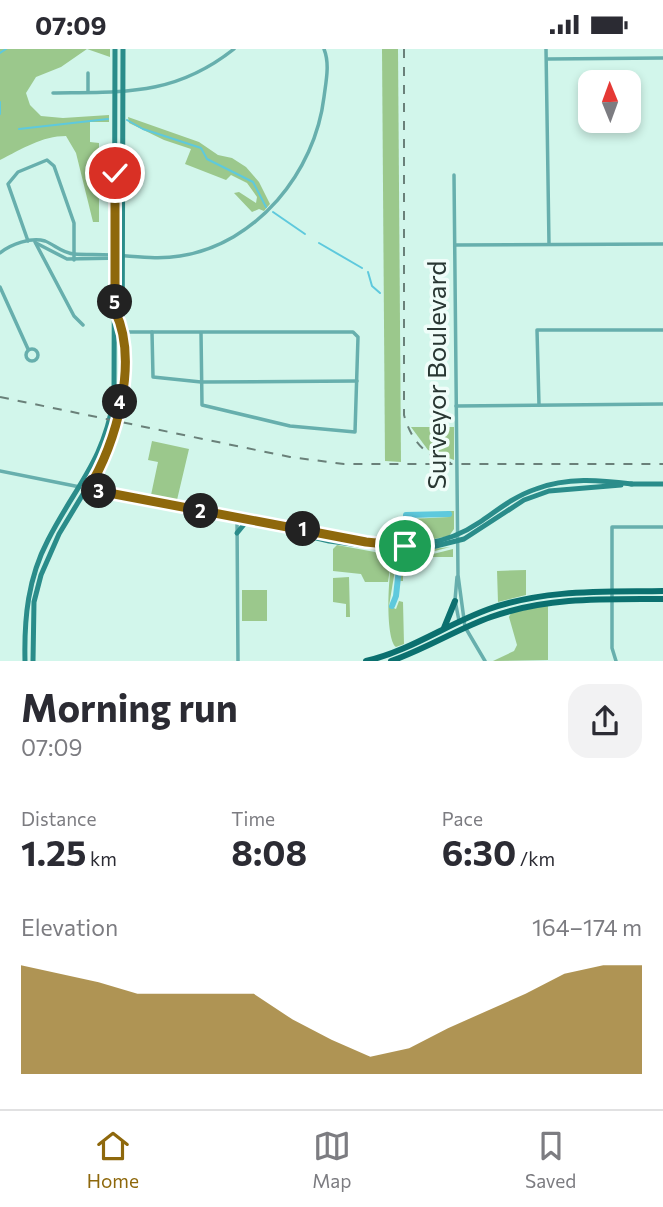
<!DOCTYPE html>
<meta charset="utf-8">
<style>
:root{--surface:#fff;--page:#f2f2f3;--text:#2b2b33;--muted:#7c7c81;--line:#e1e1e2;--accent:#8e680c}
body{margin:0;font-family:Commissioner,sans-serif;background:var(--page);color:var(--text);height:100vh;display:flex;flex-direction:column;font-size:26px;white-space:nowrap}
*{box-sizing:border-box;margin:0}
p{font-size:23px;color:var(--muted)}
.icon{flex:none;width:38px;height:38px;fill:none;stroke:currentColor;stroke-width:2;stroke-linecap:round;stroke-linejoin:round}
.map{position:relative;height:612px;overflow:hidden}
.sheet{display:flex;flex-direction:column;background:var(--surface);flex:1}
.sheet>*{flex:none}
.needle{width:46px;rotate:359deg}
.tools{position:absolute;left:578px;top:21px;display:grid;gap:14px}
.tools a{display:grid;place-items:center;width:63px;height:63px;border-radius:14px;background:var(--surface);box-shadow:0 4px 10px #0003;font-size:35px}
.pin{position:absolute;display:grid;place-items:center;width:60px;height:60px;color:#fff;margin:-30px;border:4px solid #fff;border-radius:50%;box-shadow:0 2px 7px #0007}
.km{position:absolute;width:35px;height:35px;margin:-18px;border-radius:50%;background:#222;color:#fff;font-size:19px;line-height:35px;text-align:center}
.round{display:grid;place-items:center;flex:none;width:74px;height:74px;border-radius:21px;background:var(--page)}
.overview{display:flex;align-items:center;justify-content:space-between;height:119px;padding:0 21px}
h1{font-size:38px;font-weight:700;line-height:52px}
.stats{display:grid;grid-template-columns:repeat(3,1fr);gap:10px;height:119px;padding:7px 21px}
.stats div{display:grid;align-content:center}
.stats b{font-size:35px;font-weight:700}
.stats small{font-size:19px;font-weight:400}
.stats p{font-size:19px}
.chart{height:196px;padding:14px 21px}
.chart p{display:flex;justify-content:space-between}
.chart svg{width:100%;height:126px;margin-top:7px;fill:var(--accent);opacity:.7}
.status{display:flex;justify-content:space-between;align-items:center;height:49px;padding:0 35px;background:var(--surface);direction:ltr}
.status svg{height:19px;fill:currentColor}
.menu{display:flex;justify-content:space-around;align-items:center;height:98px;border-top:2px solid var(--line);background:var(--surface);font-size:19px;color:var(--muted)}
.menu a{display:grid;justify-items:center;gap:4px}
.menu .current{color:var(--accent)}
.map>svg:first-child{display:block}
.green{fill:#9bc88c}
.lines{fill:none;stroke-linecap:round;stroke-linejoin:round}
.stream{stroke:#5ec9dd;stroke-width:2}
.river{stroke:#5ec9dd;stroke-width:6}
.street{stroke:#67afad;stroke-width:3.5}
.secondary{stroke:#2a8c8a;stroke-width:5}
.primary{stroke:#0b706f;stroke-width:6}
.rail{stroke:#6a8079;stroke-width:2;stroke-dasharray:9 9;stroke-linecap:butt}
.route-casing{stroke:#fff;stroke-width:14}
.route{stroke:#8e680c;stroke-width:9}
.labels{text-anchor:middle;stroke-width:7;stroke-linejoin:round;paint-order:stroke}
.street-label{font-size:26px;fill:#293733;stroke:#effdf9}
</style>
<div class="status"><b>07:09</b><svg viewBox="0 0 49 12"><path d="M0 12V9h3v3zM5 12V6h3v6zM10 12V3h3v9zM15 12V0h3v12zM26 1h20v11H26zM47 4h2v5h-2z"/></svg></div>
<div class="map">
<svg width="663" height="612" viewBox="0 0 663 612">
<rect width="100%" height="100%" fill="#d2f6eb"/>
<g class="green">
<path d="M0 0H110V8L87 0 61 18 36 28 26 44 30 56 41 67 63 69 109 66V73H90V93L99 94V173H93L76 104 66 87C42 87 22 100 0 111Z"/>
<polygon points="382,0 398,0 401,413 385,412"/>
<polygon points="128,68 199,93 218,106 232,109 246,118 259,133 270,155 264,162 259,160 252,163 234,144 239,143 256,154 257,148 247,134 231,126 226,131 185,115 191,100 164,91 129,74"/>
<polygon points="411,378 454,378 454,411 428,401"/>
<polygon points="152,392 189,400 177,451 151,446 158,413 148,411"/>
<polygon points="449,462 454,462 454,480 449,487 409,495 410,470 449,468"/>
<polygon points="337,496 391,506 394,504 450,498 420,506 392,506 388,533 365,533 361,525 333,522 333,500"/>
<path d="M453 500V508H410L406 520 403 521V532H400L404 511 397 509 389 557 396 560 399 552 403 553 404 595 396 598C385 589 388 523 393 508L425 507Z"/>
<polygon points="526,521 526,546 498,553 497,522"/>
<polygon points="349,528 350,568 346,568 346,555 333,553 333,529"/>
<rect x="242" y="541" width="25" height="31"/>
<polygon points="548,556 548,611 493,612 514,602 517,596 509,568 511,564"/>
</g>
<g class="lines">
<g class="stream">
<polyline points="0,4 6,0"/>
<polyline points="0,53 0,65"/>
<polyline points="127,71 143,80 201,99 207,110 253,133 266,158"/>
<polyline points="19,80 108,70"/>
<polyline points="273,163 305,185"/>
<polyline points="319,194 362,219"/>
<polyline points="368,223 372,237 380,244"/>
</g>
<g class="river">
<polyline points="405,491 406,466 449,465"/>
<polyline points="392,557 396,547 400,510"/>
</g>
<g class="street">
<polyline points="546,0 549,195"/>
<polyline points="548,10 663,9"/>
<polyline points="88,24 88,43"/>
<path d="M53 44C124 43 175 47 234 0"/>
<polyline points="454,126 458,526 465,578"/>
<polyline points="28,192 8,135 18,123 47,111 54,117 74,174 74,211"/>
<polyline points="35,193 74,267 83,276"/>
<polyline points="36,194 67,210 122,209"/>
<polyline points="455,196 663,195"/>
<path d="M0 204C11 195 31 188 45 192 55 196 62 204 74 205 86 206 99 205 111 206 134 207 157 211 180 207 257 195 315 123 324 48 326 32 330 15 324 0"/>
<polyline points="0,238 28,300"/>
<polyline points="123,283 353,283 358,288 355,383 290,377 202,356 201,283"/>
<polyline points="152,283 153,328 201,333 357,332"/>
<circle cx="32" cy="306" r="6"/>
<polyline points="539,356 537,281 663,281"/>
<polyline points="456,357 663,355"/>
<polyline points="0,422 80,438"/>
<polyline points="237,469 238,612"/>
<polyline points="457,528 455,551 459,572"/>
<polyline points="465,578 485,612"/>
<polyline points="616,612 612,599 612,478 663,478"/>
</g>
<g class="secondary">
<polyline points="631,435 663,435"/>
<path d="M86 440 366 493C407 500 445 497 480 473 499 460 515 447 536 440 567 428 600 431 632 435"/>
<polyline points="240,471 329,492 412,503 464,490 524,451 549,442 621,436"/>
<polyline points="237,484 246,473"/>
<path d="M25 612C24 569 28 529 48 491 76 436 103 414 114 349L115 0"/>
<polyline points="33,612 34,553 41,526 59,485 106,407 122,344 123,0"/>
</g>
<g class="primary">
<polyline points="444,579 455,552"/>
<path d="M366 612C410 602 447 575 489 560 546 540 603 543 663 542"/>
<path d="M391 612C426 600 457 580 491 568 547 548 604 550 663 550"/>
</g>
<g class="rail">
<path d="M404 0V366C411 391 425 408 451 414"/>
<polyline points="0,348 290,408 344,415 663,415"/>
</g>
</g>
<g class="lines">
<g class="route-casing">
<path id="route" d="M115 124V262C139 311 117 395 88 440L366 493 405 497"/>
</g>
<use href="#route" class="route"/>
</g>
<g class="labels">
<g class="street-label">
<text transform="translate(437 326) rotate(-90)" y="9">Surveyor Boulevard</text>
</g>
</g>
</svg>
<div class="tools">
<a><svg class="needle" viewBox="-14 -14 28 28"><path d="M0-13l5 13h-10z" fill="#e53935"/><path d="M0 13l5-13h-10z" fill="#7c7c81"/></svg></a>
</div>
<div class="pin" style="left:405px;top:497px;background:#1e9e55"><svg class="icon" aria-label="arrive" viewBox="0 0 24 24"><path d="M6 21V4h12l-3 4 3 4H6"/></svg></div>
<div class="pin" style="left:115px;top:124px;background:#d93025"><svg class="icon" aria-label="check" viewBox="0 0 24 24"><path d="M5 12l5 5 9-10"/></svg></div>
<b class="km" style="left:303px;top:480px">1</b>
<b class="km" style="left:201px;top:462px">2</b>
<b class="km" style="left:99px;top:442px">3</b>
<b class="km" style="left:120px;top:353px">4</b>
<b class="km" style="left:115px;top:253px">5</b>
</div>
<section class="sheet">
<div class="overview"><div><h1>Morning run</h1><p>07:09</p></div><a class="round"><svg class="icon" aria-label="share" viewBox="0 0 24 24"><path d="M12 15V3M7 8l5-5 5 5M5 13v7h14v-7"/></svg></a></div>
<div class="stats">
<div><p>Distance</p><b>1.25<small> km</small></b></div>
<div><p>Time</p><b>8:08</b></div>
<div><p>Pace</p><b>6:30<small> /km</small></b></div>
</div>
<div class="chart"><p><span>Elevation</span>164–174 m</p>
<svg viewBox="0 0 160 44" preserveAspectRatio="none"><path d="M0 44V6L10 9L20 12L30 16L40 16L50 16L60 16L70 25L80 32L90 38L100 35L110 28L120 22L130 16L140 9L150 6L160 6V44z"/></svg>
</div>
</section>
<nav class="menu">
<a class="current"><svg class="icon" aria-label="home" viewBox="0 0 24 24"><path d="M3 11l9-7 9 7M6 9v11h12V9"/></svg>Home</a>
<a><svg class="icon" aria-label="map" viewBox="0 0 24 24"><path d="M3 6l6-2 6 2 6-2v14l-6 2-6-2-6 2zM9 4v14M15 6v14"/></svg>Map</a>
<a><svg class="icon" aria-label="saved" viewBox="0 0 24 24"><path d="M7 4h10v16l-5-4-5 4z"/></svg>Saved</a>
</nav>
